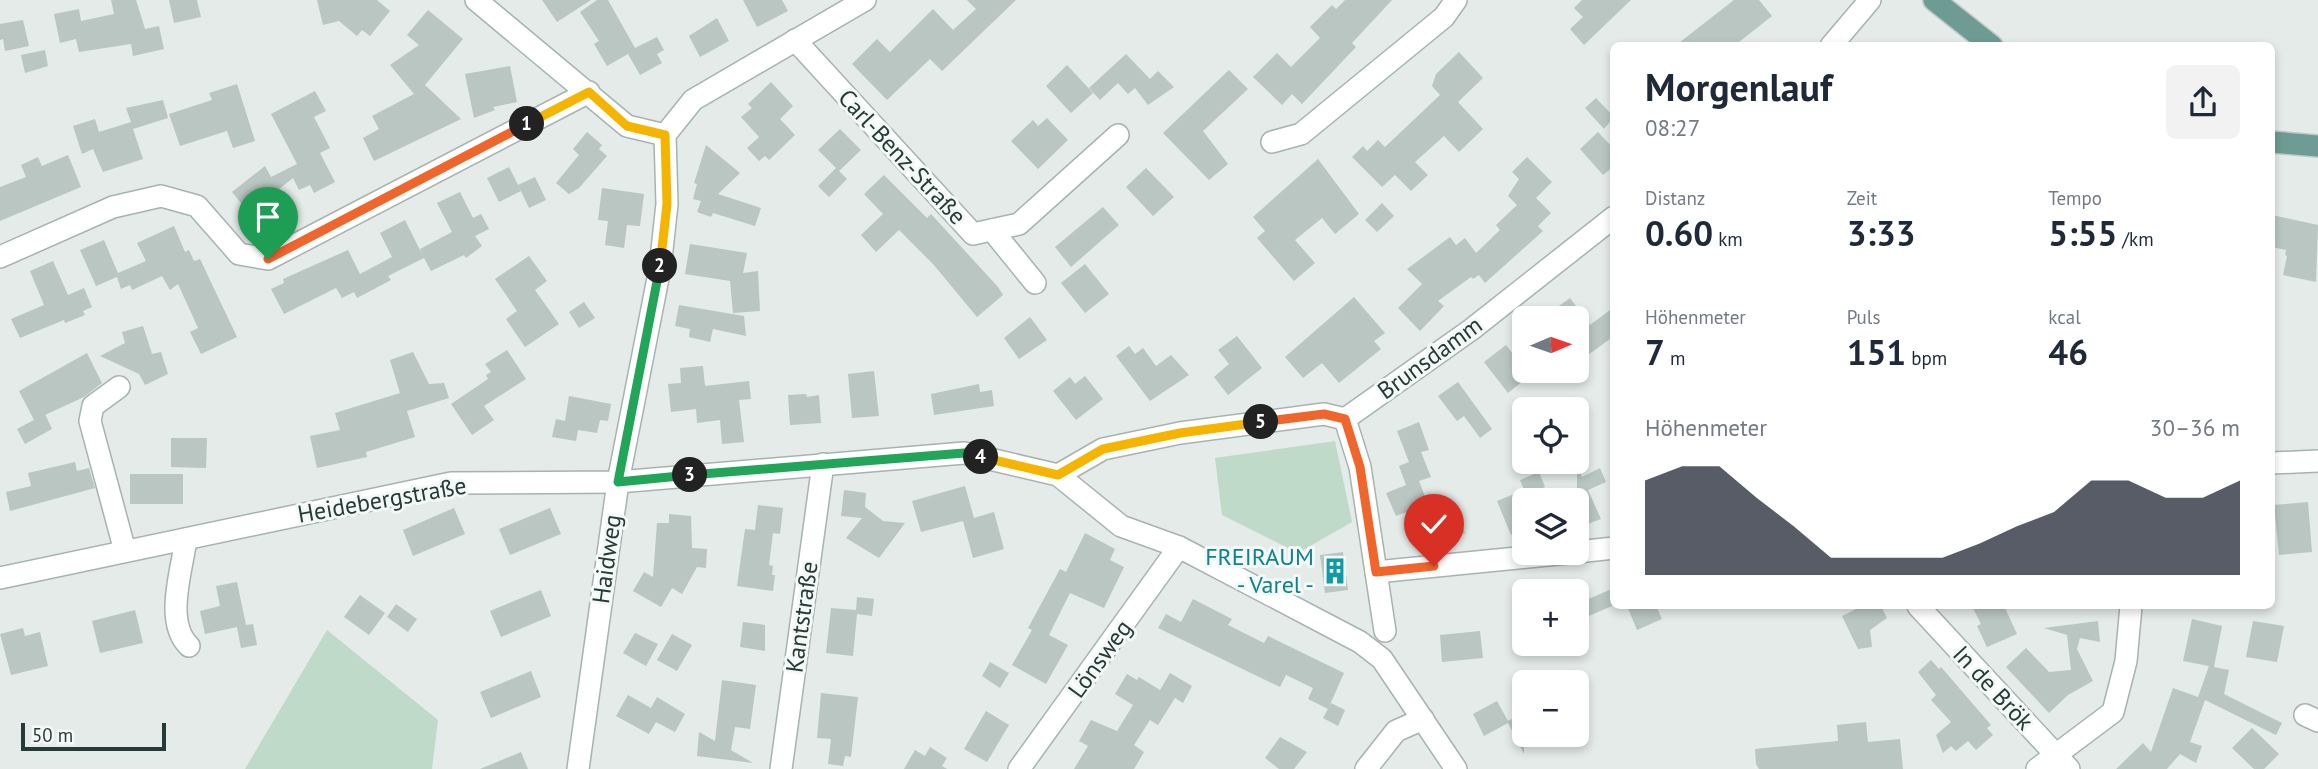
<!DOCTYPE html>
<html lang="de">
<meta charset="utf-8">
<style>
:root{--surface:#fff;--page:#f2f2f3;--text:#1f2937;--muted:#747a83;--accent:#111827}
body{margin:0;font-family:"PT Sans",sans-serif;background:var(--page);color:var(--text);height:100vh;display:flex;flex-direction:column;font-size:26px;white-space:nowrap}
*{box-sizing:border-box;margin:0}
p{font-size:23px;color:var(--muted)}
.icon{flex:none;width:38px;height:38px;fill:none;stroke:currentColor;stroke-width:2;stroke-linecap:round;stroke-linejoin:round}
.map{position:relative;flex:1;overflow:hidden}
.side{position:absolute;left:1610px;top:42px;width:665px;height:567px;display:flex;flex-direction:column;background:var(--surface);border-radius:10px;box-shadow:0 4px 10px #0003}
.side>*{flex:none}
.needle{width:46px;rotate:88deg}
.buttons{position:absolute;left:1512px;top:306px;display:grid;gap:14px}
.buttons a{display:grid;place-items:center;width:77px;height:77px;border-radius:10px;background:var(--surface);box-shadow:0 4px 10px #0003;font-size:35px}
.scale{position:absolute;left:21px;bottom:18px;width:145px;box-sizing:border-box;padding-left:7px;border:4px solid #253b37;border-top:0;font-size:19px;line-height:24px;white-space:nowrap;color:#253b37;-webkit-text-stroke:5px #f4f8f6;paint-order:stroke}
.pin{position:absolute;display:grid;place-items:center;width:60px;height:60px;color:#fff;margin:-72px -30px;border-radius:50% 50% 50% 0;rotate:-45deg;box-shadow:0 0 7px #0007}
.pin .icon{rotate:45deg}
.km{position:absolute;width:35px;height:35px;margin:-18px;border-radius:50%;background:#222;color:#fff;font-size:19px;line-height:35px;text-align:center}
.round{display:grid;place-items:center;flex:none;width:74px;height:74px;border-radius:10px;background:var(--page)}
.head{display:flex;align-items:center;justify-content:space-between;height:119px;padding:0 35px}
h1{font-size:38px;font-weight:600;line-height:52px}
.figures{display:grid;grid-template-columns:repeat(3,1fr);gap:10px;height:119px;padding:7px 35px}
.figures div{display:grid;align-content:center}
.figures b{font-size:35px;font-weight:600}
.figures small{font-size:19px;font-weight:400}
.figures p{font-size:19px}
.chart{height:196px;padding:14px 35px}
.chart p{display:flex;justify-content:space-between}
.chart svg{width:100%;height:126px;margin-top:7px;fill:var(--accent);opacity:.7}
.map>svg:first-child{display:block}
.green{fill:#bfdac9}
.building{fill:#b9c6c2}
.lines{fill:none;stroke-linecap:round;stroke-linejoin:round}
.minor-casing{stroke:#a7b3b0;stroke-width:24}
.major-casing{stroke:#c2c8c7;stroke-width:24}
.minor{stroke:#fff;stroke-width:21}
.major{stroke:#6e9b94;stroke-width:21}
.split-1-casing{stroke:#fff;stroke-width:14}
.split-2-casing{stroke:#fff;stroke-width:14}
.split-3-casing{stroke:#fff;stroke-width:14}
.split-4-casing{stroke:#fff;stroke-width:14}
.split-5-casing{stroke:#fff;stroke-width:14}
.split-6-casing{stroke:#fff;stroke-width:14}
.split-1{stroke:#f0652b;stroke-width:9}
.split-2{stroke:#f5b400;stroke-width:9}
.split-3{stroke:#22a559;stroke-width:9}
.split-4{stroke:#22a559;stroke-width:9}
.split-5{stroke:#f5b400;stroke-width:9}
.split-6{stroke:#f0652b;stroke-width:9}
.labels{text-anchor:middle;stroke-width:6;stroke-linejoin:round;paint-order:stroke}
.street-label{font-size:24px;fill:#253b37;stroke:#f4f8f6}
.culture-label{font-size:24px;fill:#0d838f;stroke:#f4f8f6;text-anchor:end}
</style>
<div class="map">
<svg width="2318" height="769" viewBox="0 0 2318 769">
<rect width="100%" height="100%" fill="#e4ebe9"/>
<g class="green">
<polygon points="1335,441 1352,522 1298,553 1222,515 1215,458"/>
<polygon points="327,630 438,720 432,769 245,769"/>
</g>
<g class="building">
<polygon points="111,0 136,0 145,29 159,26 164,49 133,56 131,44 79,52 76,39 60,43 54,14 79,9 81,21 114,14"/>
<polygon points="169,0 197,0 201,17 174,23"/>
<polygon points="317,0 377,0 390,11 370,36 362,30 357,36 339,21 323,25"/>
<polygon points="542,0 591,0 557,22"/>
<polygon points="597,0 608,0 635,48 657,37 664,50 657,54 662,63 640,75 628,54 607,66 594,44 599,41 580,12"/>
<polygon points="743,0 782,0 788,11 757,27"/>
<polygon points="967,0 1016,0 942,71 930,59 887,100 852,64 877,39 890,52 933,9 953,30 976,9"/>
<polygon points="1345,0 1392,0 1352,43 1356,47 1302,104 1292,94 1282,105 1253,77 1277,53 1291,67 1320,38 1310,27 1332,5 1336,9"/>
<polygon points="1582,0 1631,0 1584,45 1570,29 1583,17 1574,8"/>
<polygon points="1734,0 1759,0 1772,16 1734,46 1675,46"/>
<polygon points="428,10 463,39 425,85 461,119 374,161 363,138 379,129 372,116 414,94 390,65 419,45 407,35"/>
<polygon points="717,18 729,41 700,57 689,36"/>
<polygon points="23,20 29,46 5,51 3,39 0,40 0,24"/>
<polygon points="45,50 48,66 25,73 21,55"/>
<polygon points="1459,52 1483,78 1458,102 1483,129 1459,152 1444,136 1415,162 1428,175 1411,191 1395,175 1382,187 1352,157 1363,146 1367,151 1378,140 1385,147 1440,95 1432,86 1436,74"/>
<polygon points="1126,54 1150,79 1158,71 1174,87 1148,105 1135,88 1128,94 1118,83 1100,100 1089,88"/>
<polygon points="1067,65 1093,93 1071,113 1046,86"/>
<polygon points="510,66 517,102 493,107 495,110 474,118 465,74"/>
<polygon points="1229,70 1248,89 1203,131 1228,164 1209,180 1163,133"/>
<polygon points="771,82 793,106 780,119 795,135 769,160 765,156 759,161 747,148 759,137 741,117 752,108 748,104"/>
<polygon points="237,84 255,141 233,148 227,131 180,146 169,114 212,100 209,93"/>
<polygon points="315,91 326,111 314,117 330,148 320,153 335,182 314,193 310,185 299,190 293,178 249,213 232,192 265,166 271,177 297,164 271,114"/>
<polygon points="1596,98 1614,117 1604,129 1585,108"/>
<polygon points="163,100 168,118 133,129 143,159 103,172 93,149 82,154 73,126 95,119 99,132 131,122 126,108"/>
<polygon points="1047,118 1068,140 1038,169 1011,141 1033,120 1038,126"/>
<polygon points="840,129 861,150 839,171 847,179 829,197 818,186 836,168 818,150"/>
<polygon points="587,132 602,145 599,149 607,156 579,188 569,194 556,183 579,155 573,149"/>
<polygon points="1598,132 1614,149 1614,166 1603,175 1580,149"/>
<polygon points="706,145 740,173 718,194 761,208 755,226 713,213 711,217 697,212 701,201 693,199 697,184 694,183"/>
<polygon points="68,155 81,187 0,221 0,187 26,177 21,165 38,157 42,166"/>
<polygon points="1527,157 1552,182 1536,198 1551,213 1538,226 1543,231 1485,283 1479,275 1473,279 1471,277 1438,301 1444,306 1420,331 1398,308 1422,284 1407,269 1450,237 1456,245 1465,238 1476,253 1500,230 1496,225 1517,205 1508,196 1519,179 1512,172"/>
<polygon points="1318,159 1359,214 1335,234 1322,218 1295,240 1315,263 1294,281 1257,238 1265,231 1253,217"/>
<polygon points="509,167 521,191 499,202 487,178"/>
<polygon points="1146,168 1174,197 1153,216 1126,187"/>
<polygon points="884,175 927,218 931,214 998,287 1003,295 977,317 933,264 899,230 876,252 861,235 883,214 864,194"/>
<polygon points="535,177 546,200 529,208 518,185"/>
<polygon points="602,188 644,194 640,226 627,225 624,248 605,245 608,221 598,220"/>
<polygon points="460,192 473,218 481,214 489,229 475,236 482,246 466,258 464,255 431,271 424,258 388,276 391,280 357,298 354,292 342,298 336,288 284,314 271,289 284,283 283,279 348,250 360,274 392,257 380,233 405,220 423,256 420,249 452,232 437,203"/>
<polygon points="1382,203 1394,216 1377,232 1365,220"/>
<polygon points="1103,207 1119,225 1071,267 1055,247"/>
<polygon points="2272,215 2318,225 2316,282 2283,275 2287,256 2285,255 2286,250 2272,247"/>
<polygon points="174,226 185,252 189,250 194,261 200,259 237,337 201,354 190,332 198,328 178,284 170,290 162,276 132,290 130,285 121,289 117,277 96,286 80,250 104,240 118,273 146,261 137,243"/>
<polygon points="690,244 747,253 743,273 758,271 760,311 733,313 730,281 685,274"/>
<polygon points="529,256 547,281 535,290 559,324 525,347 506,319 517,311 495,279"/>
<polygon points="53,261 68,295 84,288 92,307 83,311 85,315 65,323 64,320 20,338 11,319 44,305 30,271"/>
<polygon points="1085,264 1109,294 1085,313 1061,283"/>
<polygon points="1354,297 1385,333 1374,341 1381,349 1339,383 1322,363 1303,378 1285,357"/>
<polygon points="1570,298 1590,325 1614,307 1614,336 1577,363 1577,318 1542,318"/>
<polygon points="584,302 595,318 579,328 569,312"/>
<polygon points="679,305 744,316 746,336 713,329 710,342 689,337 690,329 675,326"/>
<polygon points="1030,317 1047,340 1019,359 1004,338"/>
<polygon points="143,326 152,354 161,352 168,374 145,385 139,374 100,356 125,343 122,332"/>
<polygon points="1237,336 1262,368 1228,395 1214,377 1229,364 1218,350"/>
<polygon points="1506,345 1524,368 1524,380 1508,393 1484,362"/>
<polygon points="1129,346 1135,354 1143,348 1156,366 1171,355 1189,375 1150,401 1116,356"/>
<polygon points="507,350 526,379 484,406 494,420 472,435 451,404 488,379 486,375 491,372 485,364"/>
<polygon points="413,352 429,384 444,383 449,398 407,411 415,437 366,452 367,457 317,468 310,436 340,430 335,413 400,393 390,360"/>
<polygon points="87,353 102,383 84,397 34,420 19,391"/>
<polygon points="703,366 705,386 749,381 751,399 739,400 744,442 722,444 720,420 697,423 696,409 671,412 668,384 681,383 680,368"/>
<polygon points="874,371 879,416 852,418 848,374"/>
<polygon points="1085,376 1103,399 1076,420 1053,391 1070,377 1075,384"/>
<polygon points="1458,382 1492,429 1480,438 1464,416 1457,421 1438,396"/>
<polygon points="979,384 980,392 992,390 994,406 934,415 931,394"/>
<polygon points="806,394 807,397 819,395 821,423 790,425 788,395"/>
<polygon points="569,396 611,404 608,421 600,420 597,433 578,430 576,441 552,437 556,419 565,421"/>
<polygon points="45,414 52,429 25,444 17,429"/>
<polygon points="1419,422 1429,450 1421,452 1431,477 1419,481 1428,504 1396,516 1386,493 1406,485 1399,466 1409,462 1397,431"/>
<polygon points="171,438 207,438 206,468 171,467"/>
<polygon points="75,462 77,471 89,468 95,488 10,511 6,492 31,486 28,473"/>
<polygon points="1577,465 1582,477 1600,468 1606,482 1588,490 1601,519 1577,528"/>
<polygon points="1539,472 1545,487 1526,495 1524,491 1524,529 1511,535 1497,501 1524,490 1520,480"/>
<rect x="130" y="474" width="53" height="30"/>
<polygon points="965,486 974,518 994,512 1004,549 973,558 963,521 921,532 912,501"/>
<polygon points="844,490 866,493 865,507 883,521 905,523 879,558 846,538 862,518 841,516"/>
<polygon points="2308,502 2312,552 2279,555 2274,505"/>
<polygon points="758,505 783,508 780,534 773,533 769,565 773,566 772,575 775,575 773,591 737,586 745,529 755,530"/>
<polygon points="1455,507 1465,533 1438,544 1427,519"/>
<polygon points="454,508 465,534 413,556 403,530"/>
<polygon points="550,508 561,534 510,555 499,529"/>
<polygon points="669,514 691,516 692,548 707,549 706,568 697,567 682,594 672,588 661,607 633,591 644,572 653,577 657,523 669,523"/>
<polygon points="1085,533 1115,549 1110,560 1124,567 1104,608 1070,593 1049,635 1068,645 1046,684 1012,665 1032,630 1028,628 1060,569 1066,572"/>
<polygon points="1343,552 1348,590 1325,593 1320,555"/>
<polygon points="237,582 246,625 253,624 257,645 241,648 237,627 205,634 200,611 220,606 216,586"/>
<polygon points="1614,588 1614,605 1582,619 1577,604"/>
<polygon points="541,590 551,616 501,637 490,611"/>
<polygon points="360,595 385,613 369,635 344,617"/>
<polygon points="857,597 874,599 872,616 857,614 853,656 826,653 831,608 856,610"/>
<polygon points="1193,599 1232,619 1228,625 1264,643 1268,636 1344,673 1328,709 1308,699 1313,688 1286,675 1280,687 1158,628 1166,614 1181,622"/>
<polygon points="396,604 417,619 408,632 387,617"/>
<polygon points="1627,606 1656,606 1662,619 1637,630"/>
<polygon points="1862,606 1881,606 1887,618 1870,630 1872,647 1858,649 1842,616"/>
<polygon points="1972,606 2004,606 2017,634 1987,647 1977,626 1981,624"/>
<polygon points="135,610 143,643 100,653 92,621"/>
<polygon points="2192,619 2222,626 2214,667 2229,670 2224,694 2282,723 2276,735 2205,700 2190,742 2202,746 2196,763 2180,754 2167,769 2116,769 2143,743 2151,752 2173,688 2198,697 2209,666 2183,661"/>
<polygon points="2098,621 2100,642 2080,638 2077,649 2093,681 2068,695 2049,713 2006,667 2026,648 2049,672 2071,670 2067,635 2044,628"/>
<polygon points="2253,621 2284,626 2277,662 2246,657"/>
<polygon points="743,622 765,625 765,651 740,647"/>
<polygon points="23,628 25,636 40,632 48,666 11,675 0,634"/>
<polygon points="1480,631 1483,658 1442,662 1440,635"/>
<polygon points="635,633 658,644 646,666 623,653"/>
<polygon points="672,634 692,645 677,671 657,660"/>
<polygon points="1931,660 1939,669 1941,667 1991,725 1987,728 1993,735 1976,750 1968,741 1956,751 1951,746 1943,753 1936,735 1951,722 1931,700 1936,695 1918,672"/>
<polygon points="990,662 1009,673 1000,688 982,676"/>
<polygon points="531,671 541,697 491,718 480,692"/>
<polygon points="1170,673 1192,686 1183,703 1175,698 1158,725 1150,720 1134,745 1144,752 1134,769 1074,769 1088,746 1079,741 1091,720 1117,731 1133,705 1115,694 1127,674 1137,680 1139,677 1160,690"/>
<polygon points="722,680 756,685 750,729 735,727 731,750 753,763 697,756 699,732 715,741"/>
<polygon points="821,693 858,697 851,757 845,756 843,766 828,764 831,739 817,738"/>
<polygon points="628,695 651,708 657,697 685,714 675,732 656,722 649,734 616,716"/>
<polygon points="1497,701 1508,721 1524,712 1524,754 1508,723 1484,736 1473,714"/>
<polygon points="1331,703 1345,710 1338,726 1323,718"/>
<polygon points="986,711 1009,725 987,762 964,749"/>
<polygon points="1866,722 1868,742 1900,739 1903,769 1759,769 1756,764 1755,749 1838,741 1837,725"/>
<polygon points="2252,728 2279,754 2264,769 2254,769 2232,748"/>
<polygon points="1280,737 1307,752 1294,769 1279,769 1265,758"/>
<polygon points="930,747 947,758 942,766 947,769 904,769 915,750 925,756"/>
<polygon points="521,752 528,769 480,769"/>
</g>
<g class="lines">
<g class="minor-casing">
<g id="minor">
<polyline points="476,0 627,126 665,135"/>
<polyline points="795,40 973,234 1019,224 1118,135"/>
<polyline points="1831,46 1870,0"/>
<polyline points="1272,142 1301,134 1444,17 1456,0"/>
<polyline points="992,230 1035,283"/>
<polyline points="0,257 113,207 161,196 197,206 239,254 268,259 589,92"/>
<polyline points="119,387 93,406 90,421 125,551"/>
<polyline points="1345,419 1472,329 1614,217"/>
<polyline points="1345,419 1360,467 1385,631"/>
<polyline points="2272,463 2318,461"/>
<polyline points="1058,475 1103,449 1180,433 1324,414 1345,419"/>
<path d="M186 539C182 570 164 622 189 646"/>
<polyline points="1577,552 1614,548"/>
<polyline points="1376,572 1568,553"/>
<polyline points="0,578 451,483 618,482 964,453 1058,475 1121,526 1179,547 1360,642 1382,659 1456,769"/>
<polyline points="1918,606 2069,769"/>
<polyline points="2305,715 2318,721"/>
<polyline points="578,769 618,482 660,268 667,204 665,135 693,100 865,0"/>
<polyline points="781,769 823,464"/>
<polyline points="1019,769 1179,547"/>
<polyline points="1366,769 1396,731 1423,719"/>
<polyline points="2037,769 2113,712 2126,661 2131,606"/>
</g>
</g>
<g class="major-casing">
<g id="major">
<polyline points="1934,0 1992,46"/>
<polyline points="2272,142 2318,146"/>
</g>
</g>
<use href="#minor" class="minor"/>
<use href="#major" class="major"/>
</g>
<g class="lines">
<g class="split-1-casing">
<polyline id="split-1" points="268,259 527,124"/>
</g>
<g class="split-2-casing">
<polyline id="split-2" points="527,124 589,92 627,126 665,135 667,204 660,266"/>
</g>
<g class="split-3-casing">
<polyline id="split-3" points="660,266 618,482 690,475"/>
</g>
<g class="split-4-casing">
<polyline id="split-4" points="690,475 964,453 981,457"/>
</g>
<g class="split-5-casing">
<polyline id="split-5" points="981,457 1058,475 1103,449 1180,433 1261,422"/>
</g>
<g class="split-6-casing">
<polyline id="split-6" points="1261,422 1324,414 1345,419 1360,467 1376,572 1434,566"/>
</g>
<use href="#split-1" class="split-1"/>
<use href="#split-2" class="split-2"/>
<use href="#split-3" class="split-3"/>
<use href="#split-4" class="split-4"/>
<use href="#split-5" class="split-5"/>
<use href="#split-6" class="split-6"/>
</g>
<defs>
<g id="building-bare" transform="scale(2.1)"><path d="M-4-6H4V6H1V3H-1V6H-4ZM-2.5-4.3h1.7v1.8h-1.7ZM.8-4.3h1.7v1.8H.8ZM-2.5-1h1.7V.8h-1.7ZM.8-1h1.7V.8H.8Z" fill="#0f9aa8" stroke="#f4f8f6" stroke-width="2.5" paint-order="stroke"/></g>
</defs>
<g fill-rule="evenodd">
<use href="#building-bare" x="1335" y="571"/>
</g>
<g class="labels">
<g class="street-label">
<text transform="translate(902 157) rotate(47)" y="8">Carl-Benz-Straße</text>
<text transform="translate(1430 358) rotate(-36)" y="8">Brunsdamm</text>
<text transform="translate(382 500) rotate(-10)" y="8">Heidebergstraße</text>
<text transform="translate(607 559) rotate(-82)" y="8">Haidweg</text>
<text transform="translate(802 617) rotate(-82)" y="8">Kantstraße</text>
<text transform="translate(1100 659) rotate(-54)" y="8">Lönsweg</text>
<text transform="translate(1993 688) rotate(47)" y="8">In de Brök</text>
</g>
<g class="culture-label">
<text x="1314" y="565">FREIRAUM<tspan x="1314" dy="28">- Varel -</tspan></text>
</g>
</g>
</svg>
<div class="buttons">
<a><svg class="needle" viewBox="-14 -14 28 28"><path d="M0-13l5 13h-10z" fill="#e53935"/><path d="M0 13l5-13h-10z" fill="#747a83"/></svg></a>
<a><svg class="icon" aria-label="locate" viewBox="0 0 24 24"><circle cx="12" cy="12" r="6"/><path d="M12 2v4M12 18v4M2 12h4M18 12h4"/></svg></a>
<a><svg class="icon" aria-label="layers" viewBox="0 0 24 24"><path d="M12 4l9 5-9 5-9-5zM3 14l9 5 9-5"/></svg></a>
<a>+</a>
<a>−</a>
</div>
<div class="scale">50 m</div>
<div class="pin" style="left:268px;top:259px;background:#1e9e55"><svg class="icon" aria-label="arrive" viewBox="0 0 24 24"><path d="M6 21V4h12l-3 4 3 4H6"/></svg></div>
<div class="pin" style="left:1434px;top:566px;background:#d93025"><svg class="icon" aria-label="check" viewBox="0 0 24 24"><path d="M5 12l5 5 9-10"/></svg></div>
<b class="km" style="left:527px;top:124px">1</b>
<b class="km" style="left:660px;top:266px">2</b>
<b class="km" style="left:690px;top:475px">3</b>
<b class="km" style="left:981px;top:457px">4</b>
<b class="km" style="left:1261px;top:422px">5</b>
<section class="side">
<div class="head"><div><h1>Morgenlauf</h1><p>08:27</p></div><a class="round"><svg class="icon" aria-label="share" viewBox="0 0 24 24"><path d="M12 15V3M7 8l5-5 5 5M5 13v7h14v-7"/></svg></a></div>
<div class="figures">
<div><p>Distanz</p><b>0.60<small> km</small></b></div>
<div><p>Zeit</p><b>3:33</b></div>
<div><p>Tempo</p><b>5:55<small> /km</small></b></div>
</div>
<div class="figures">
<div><p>Höhenmeter</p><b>7<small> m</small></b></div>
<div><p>Puls</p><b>151<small> bpm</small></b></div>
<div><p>kcal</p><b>46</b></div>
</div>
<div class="chart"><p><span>Höhenmeter</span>30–36 m</p>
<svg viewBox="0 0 160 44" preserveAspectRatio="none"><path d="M0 44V11L10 6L20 6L30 17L40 27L50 38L60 38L70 38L80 38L90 33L100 27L110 22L120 11L130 11L140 17L150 17L160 11V44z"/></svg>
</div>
</section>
</div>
